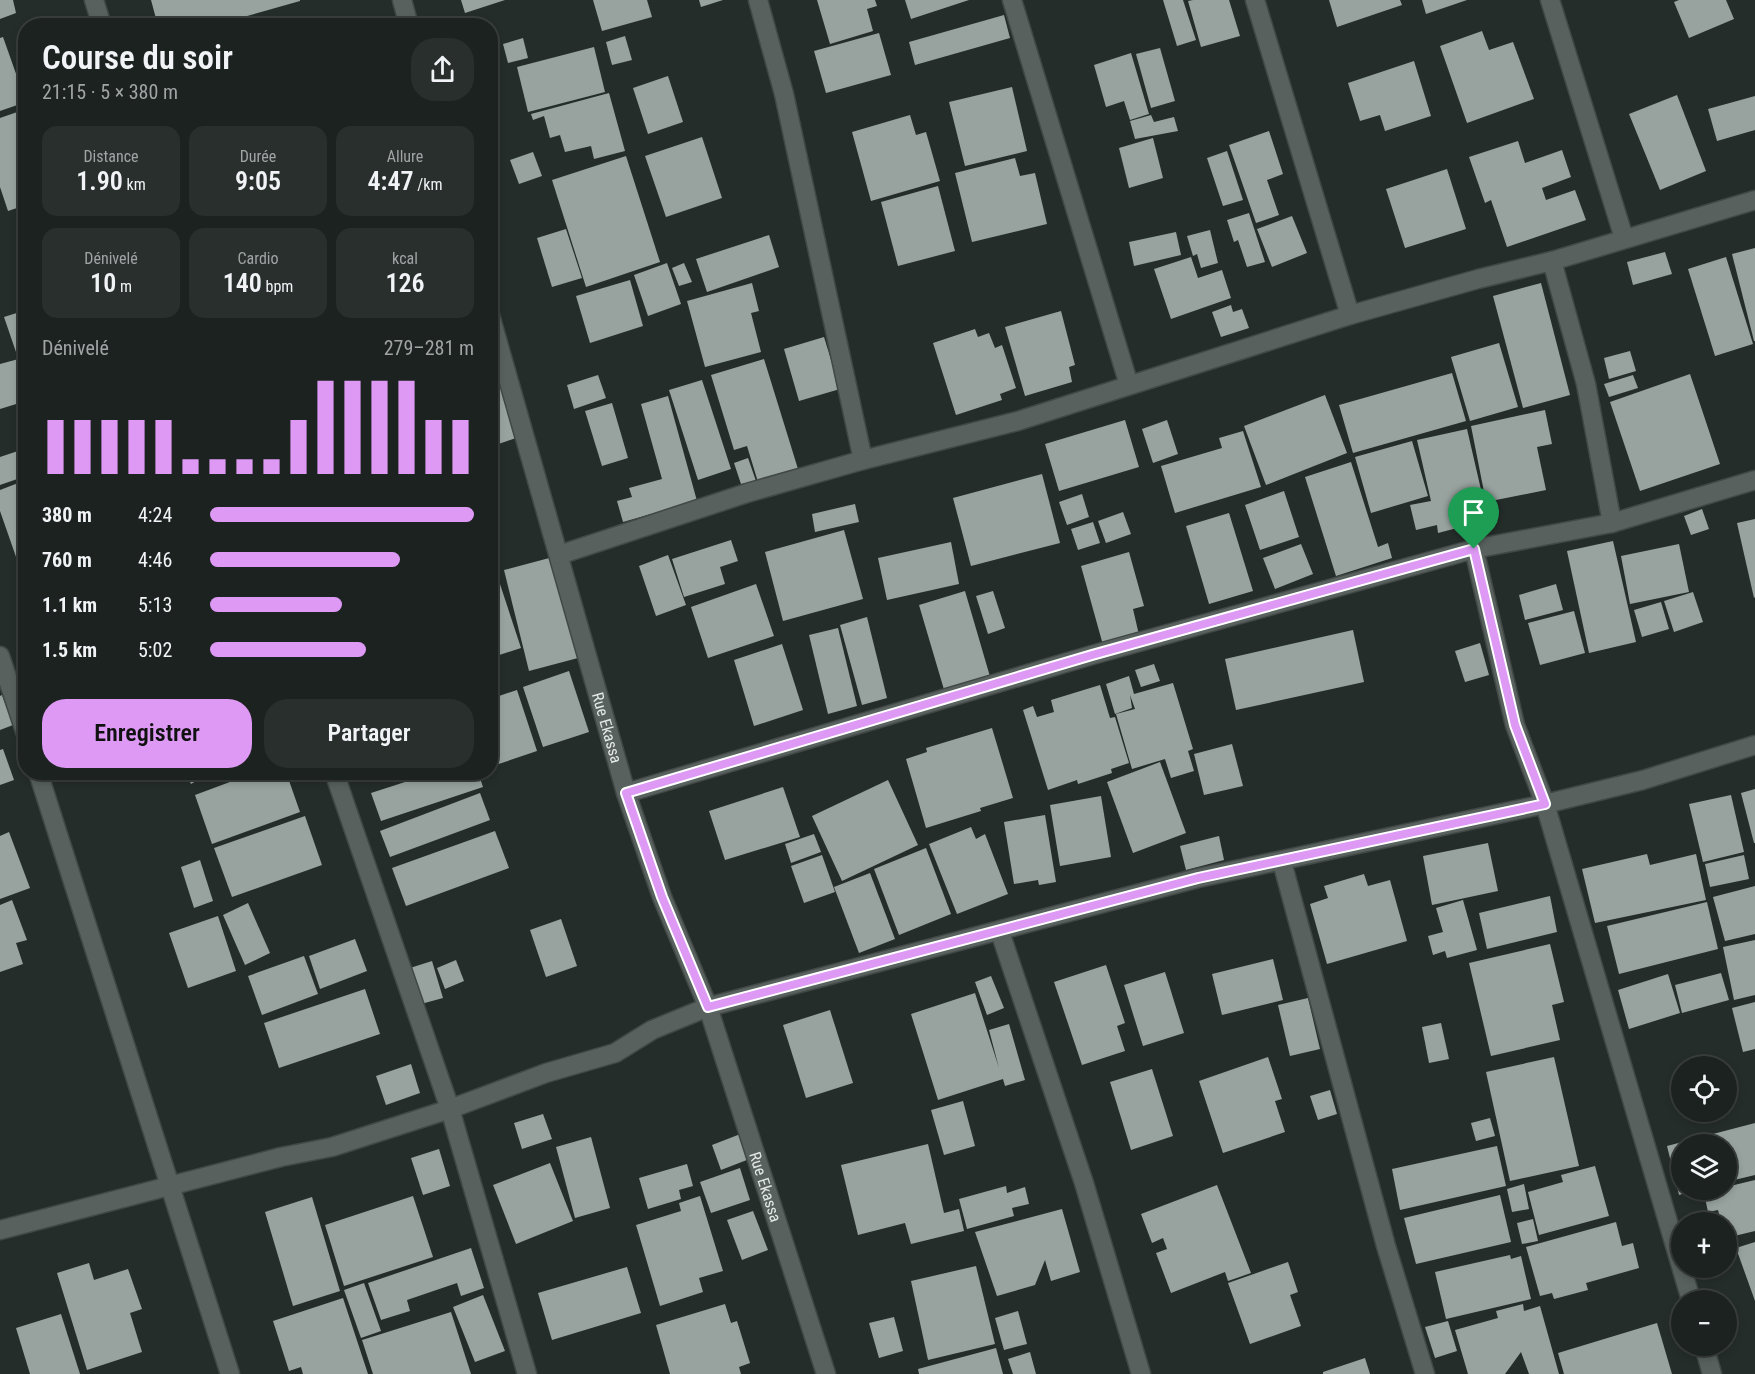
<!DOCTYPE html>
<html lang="fr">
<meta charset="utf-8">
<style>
:root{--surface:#1c2220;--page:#292f2d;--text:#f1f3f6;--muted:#a0a4a5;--line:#3a3f3e;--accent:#dd99f4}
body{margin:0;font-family:"Roboto Condensed",sans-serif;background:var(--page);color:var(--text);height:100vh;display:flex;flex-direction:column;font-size:22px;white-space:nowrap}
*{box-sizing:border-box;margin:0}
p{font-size:20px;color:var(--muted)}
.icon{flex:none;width:33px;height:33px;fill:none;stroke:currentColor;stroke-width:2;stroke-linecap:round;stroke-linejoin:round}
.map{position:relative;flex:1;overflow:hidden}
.panel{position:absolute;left:18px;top:18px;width:480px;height:762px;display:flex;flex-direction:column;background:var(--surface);border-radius:24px;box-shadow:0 3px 9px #0003,0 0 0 2px var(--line)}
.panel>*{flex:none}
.fabs{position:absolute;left:1671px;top:1056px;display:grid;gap:12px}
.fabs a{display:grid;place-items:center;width:66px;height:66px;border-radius:50%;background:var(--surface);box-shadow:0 3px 9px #0003,0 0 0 2px var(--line);font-size:30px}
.pin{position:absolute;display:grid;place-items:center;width:51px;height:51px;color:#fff;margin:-62px -26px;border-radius:50% 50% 50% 0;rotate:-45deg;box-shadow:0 0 6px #0007}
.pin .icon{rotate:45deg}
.round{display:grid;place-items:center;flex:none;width:63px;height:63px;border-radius:24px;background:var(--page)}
.summary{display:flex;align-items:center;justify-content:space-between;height:102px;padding:0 24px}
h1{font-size:33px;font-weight:600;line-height:45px}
.figures{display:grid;grid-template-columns:repeat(3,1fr);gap:9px;height:102px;padding:6px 24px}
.figures div{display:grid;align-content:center;border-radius:15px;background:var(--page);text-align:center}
.figures b{font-size:26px;font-weight:600}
.figures small{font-size:16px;font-weight:400}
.figures p{font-size:16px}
.chart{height:168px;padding:12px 24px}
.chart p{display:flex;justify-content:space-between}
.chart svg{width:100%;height:108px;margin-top:6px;stroke:var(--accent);stroke-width:6}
.cta{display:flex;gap:12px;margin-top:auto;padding:12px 24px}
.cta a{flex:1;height:69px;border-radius:24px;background:var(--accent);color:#111;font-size:24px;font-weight:600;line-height:69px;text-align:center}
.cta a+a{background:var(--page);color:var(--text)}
ul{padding:0 24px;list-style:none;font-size:20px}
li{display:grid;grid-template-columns:96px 72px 1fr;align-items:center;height:45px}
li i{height:15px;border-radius:8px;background:var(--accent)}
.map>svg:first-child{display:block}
.building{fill:#98a39f}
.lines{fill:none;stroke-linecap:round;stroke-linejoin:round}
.street-casing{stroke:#414846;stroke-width:21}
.street{stroke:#58615e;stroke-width:18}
.route-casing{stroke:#fff;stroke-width:12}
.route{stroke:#dd99f4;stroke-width:8}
.labels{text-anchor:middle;stroke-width:6;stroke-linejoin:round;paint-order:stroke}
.street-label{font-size:16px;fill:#e4e9e7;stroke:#111413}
</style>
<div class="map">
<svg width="1755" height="1374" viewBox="0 0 1755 1374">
<rect width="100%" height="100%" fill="#252d2a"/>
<g class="building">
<polygon points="0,0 13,0 16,13 0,19"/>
<polygon points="151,0 300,0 300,1 212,26 158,26"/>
<polygon points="461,0 505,0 465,13"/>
<polygon points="593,0 647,0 652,17 602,31"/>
<polygon points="699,0 723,0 701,7"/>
<polygon points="817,0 875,0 877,6 867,9 873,31 830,44"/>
<polygon points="905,0 969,0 911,19"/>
<polygon points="1163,0 1183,0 1196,40 1177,46"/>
<polygon points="1193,0 1229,0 1240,36 1201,47 1188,1"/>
<polygon points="1329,0 1400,0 1402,5 1337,27"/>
<polygon points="1422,0 1467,0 1426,14"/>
<polygon points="1679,0 1726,0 1734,19 1689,38 1674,2"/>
<polygon points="1004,15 1010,38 915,65 909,42"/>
<polygon points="1482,31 1489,50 1513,42 1534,99 1467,123 1440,46"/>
<polygon points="879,33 891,75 826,93 814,51"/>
<polygon points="625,36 632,60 612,65 606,42"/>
<polygon points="3,37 26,102 0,111 0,38"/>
<polygon points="523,38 528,58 508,63 503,44"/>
<polygon points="594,47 605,92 528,112 517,67"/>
<polygon points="1160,48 1175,101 1151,108 1136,54"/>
<polygon points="1131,53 1149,114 1130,120 1124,101 1106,107 1094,65"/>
<polygon points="1414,61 1431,116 1385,131 1380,115 1360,121 1348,83"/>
<polygon points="668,76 683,122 648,134 633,88"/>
<polygon points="1012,87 1027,151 965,166 949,102"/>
<polygon points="609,93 625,151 594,159 591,146 565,152 560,135 550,138 544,116 533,120 531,114"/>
<polygon points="1677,95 1706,171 1660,190 1629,114"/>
<polygon points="1755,96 1755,130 1717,141 1708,109"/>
<polygon points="26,109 26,205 8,211 0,187 0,118"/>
<polygon points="910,115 916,135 926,132 940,181 871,201 852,132"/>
<polygon points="1151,115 1154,122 1174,117 1178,131 1135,139 1130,121"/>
<polygon points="1269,131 1283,174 1267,180 1279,215 1256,223 1229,145"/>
<polygon points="702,137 722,198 666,217 645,156"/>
<polygon points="1153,138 1163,178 1129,188 1119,148"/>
<polygon points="1518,141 1525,163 1562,150 1571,177 1542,188 1546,200 1575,190 1586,220 1507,247 1491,200 1485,203 1469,157"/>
<polygon points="1227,151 1243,200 1223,206 1207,158"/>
<polygon points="533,152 542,176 519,184 510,160"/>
<polygon points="626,156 660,262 586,287 552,180"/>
<polygon points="1015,158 1020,176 1035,173 1047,224 972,242 955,173"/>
<polygon points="1447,169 1466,229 1405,248 1386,189"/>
<polygon points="938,186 955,251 898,266 881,202"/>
<polygon points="1249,213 1265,262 1247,267 1238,240 1234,242 1227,220"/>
<polygon points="1292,216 1307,253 1272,267 1257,229"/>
<polygon points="566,229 582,278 552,287 537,238"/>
<polygon points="1210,230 1218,263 1201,268 1197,254 1193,256 1187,236"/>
<polygon points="1176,232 1181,255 1134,266 1129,242"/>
<polygon points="769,235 779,267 707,292 696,259"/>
<polygon points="1755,248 1755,341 1754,341 1732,254"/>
<polygon points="1665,252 1672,274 1633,285 1627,262"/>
<polygon points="1191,257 1198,278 1222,270 1231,298 1171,319 1154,269"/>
<polygon points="1726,257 1753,344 1715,356 1688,269"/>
<polygon points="667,263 681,304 648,316 634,275"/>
<polygon points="684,263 692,282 679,286 672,268"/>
<polygon points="630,280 643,326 590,343 576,296"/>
<polygon points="752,283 759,311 751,313 761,352 705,367 687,301"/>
<polygon points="1541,283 1570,395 1523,408 1493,296"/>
<polygon points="1231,305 1233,312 1242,309 1249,328 1221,337 1212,312"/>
<polygon points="26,310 26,352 17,355 4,317"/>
<polygon points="1061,311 1075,365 1069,367 1072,382 1025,396 1005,327"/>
<polygon points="975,329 978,337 989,333 995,348 1002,345 1016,388 1000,394 1002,400 956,415 933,343"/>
<polygon points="824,337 840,389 799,401 784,349"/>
<polygon points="1499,343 1518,407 1470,421 1451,357"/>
<polygon points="1630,351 1636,371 1609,379 1604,358"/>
<polygon points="26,357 26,401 0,409 0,364"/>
<polygon points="764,359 798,469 758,482 747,446 734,450 711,375"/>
<polygon points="494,364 519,437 490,447 490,366"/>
<polygon points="1452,373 1466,421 1353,453 1339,405"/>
<polygon points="1690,374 1720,464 1640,491 1610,402"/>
<polygon points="598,375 606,398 574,409 567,385"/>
<polygon points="1633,375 1638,388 1609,397 1604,384"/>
<polygon points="702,380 731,469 698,480 669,390"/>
<polygon points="1325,395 1347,453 1266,485 1244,426"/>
<polygon points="668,396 697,501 623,522 617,501 632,497 629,488 662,479 641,404"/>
<polygon points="612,403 628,458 602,466 585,411"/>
<polygon points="1545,410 1552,444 1537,447 1546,490 1486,502 1471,426"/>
<polygon points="1125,420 1139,467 1059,491 1045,444"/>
<polygon points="1167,420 1178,454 1153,463 1142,429"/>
<polygon points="1467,429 1488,520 1438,533 1437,525 1416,530 1410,505 1431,501 1417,440"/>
<polygon points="1243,431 1261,487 1175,513 1161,466 1222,448 1219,438"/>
<polygon points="1412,441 1428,496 1371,513 1355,457"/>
<polygon points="24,449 26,476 0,485 0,457"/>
<polygon points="748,458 756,481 742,487 734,463"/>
<polygon points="1351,462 1378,547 1388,543 1392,558 1336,576 1305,477"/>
<polygon points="1042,474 1060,543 971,566 953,498"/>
<polygon points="26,480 26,573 22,574 0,511 0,490"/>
<polygon points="1284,491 1299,537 1260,550 1245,505"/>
<polygon points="1082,494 1089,517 1067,525 1059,502"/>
<polygon points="855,504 859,522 815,532 812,514"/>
<polygon points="1702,509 1709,529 1691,535 1684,516"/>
<polygon points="1123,512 1131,534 1106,543 1098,521"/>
<polygon points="1229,513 1253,591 1209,604 1186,526"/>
<polygon points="1755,519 1755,597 1754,598 1737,523"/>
<polygon points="1093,522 1100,543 1078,550 1071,529"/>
<polygon points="844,530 863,599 783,621 765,552"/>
<polygon points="731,540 738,561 720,567 725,584 684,597 672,559"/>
<polygon points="1613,541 1636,642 1589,653 1567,551"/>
<polygon points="951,542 959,584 887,600 878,558"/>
<polygon points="1301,544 1313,574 1275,589 1263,558"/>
<polygon points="1679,544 1689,592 1630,604 1621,556"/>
<polygon points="1129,552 1144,606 1133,609 1139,635 1103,645 1081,566"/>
<polygon points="668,555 686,605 656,616 639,566"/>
<polygon points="553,557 578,658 529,671 504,570"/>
<polygon points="498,578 521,648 490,658 490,580"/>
<polygon points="756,584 774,636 708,658 691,607"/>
<polygon points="1556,584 1563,610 1525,620 1519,595"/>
<polygon points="965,591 991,680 945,693 919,605"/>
<polygon points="993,591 1005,628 988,634 976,596"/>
<polygon points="1693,592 1703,622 1674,632 1664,601"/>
<polygon points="1661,602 1669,629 1642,637 1634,610"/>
<polygon points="1574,611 1585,653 1540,665 1528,623"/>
<polygon points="867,617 887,698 862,705 840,625"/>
<polygon points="838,628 857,706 828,714 809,635"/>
<polygon points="1353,630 1364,682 1236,710 1225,659"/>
<polygon points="1480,643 1489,675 1465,682 1455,651"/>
<polygon points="782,644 803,710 754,726 734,660"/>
<polygon points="1154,664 1160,681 1141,687 1135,670"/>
<polygon points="569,671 589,732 543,747 523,687"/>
<polygon points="1129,676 1134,694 1173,683 1193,749 1188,751 1194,771 1171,778 1165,759 1132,769 1116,714 1135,709 1130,695 1132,708 1115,714 1106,684"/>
<polygon points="1100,685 1110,718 1115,717 1129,763 1111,769 1112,773 1078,784 1077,780 1048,790 1023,710 1033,706 1037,717 1054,712 1051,700"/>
<polygon points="517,690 537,751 490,767 490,699"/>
<polygon points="2,695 13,725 0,730 0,696"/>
<polygon points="992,728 1013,798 980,808 981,811 926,828 906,759 927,752 926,748"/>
<polygon points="1232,744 1243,786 1204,795 1194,754"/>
<polygon points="3,749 14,780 0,785 0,750"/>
<polygon points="1160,762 1186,833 1133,853 1107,782"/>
<polygon points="185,772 212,772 191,784"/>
<polygon points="257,772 286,772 300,812 212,844 195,795"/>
<polygon points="402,772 478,772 483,787 381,821 371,793 405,782"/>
<polygon points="888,780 918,845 842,881 812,816"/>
<polygon points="783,787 800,837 725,860 709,811"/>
<polygon points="1755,789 1755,843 1754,843 1741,793"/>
<polygon points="480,793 490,820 390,857 380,831"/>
<polygon points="1731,795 1744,852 1703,862 1689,804"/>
<polygon points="1101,796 1111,857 1060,866 1050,805"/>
<polygon points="1045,815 1056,882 1039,885 1038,880 1014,884 1004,822"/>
<polygon points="305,816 322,865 232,897 214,848"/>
<polygon points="971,827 976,839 985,834 1008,894 957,914 929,844"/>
<polygon points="495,831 509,868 406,906 392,868"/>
<polygon points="9,832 30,888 0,899 0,836"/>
<polygon points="814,834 821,852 791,863 785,844"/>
<polygon points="1219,836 1224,860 1186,870 1180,846"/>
<polygon points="1488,843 1498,891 1432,905 1423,856"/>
<polygon points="926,848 951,914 899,935 874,869"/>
<polygon points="1647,854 1650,865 1696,854 1706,900 1595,923 1582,869"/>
<polygon points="822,855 835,892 804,903 791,866"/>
<polygon points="1744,855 1749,879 1710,887 1705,864"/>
<polygon points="200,860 213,901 194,908 181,867"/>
<polygon points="870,873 895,939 859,953 834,887"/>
<polygon points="1364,874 1368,886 1390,880 1407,941 1327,964 1310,904 1328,898 1324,886"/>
<polygon points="1755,886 1755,934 1725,941 1713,897"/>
<polygon points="1550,896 1557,932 1487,949 1479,913"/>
<polygon points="12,900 27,940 16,943 23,964 0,972 0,905"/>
<polygon points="1463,900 1477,950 1447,958 1445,951 1433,955 1428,936 1443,932 1436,908"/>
<polygon points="1707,902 1718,949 1619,974 1607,926"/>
<polygon points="248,903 270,953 245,965 223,915"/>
<polygon points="218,916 236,971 188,988 169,933"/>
<polygon points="561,919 577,966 546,977 530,930"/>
<polygon points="355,939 367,971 320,989 309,956"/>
<polygon points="1755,940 1755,995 1734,1000 1723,947"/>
<polygon points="1550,944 1564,1002 1552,1005 1560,1040 1491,1056 1469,963"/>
<polygon points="304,956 318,994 262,1015 248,976"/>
<polygon points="1273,959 1283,1000 1222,1015 1212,974"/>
<polygon points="456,960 464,981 445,989 437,968"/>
<polygon points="432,961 443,998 421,1004 410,968"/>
<polygon points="1106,965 1125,1023 1117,1026 1125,1051 1082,1065 1054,982"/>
<polygon points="1165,972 1184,1033 1143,1046 1124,985"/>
<polygon points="1721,973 1729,1000 1682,1013 1675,985"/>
<polygon points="1668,974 1680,1013 1629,1029 1618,990"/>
<polygon points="991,976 1004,1008 987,1015 975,982"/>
<polygon points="365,989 380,1034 279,1068 264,1023"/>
<polygon points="975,993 999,1068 989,1030 1009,1024 1025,1080 1005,1086 1003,1079 938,1100 911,1014"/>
<polygon points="1308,998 1320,1049 1290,1056 1278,1005"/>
<polygon points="1755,1002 1755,1049 1743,1052 1732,1008"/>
<polygon points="830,1010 853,1083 806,1098 783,1025"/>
<polygon points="1441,1023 1449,1059 1429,1063 1422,1027"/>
<polygon points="1268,1057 1282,1099 1275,1101 1285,1132 1223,1153 1199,1081"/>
<polygon points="1554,1057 1579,1166 1510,1181 1486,1072"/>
<polygon points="411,1064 420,1093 386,1105 376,1076"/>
<polygon points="1152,1069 1173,1136 1131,1150 1110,1082"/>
<polygon points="1330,1090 1337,1114 1318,1120 1310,1096"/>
<polygon points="963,1101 975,1146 944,1155 931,1110"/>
<polygon points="543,1114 552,1139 522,1149 514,1123"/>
<polygon points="1490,1118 1495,1136 1476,1141 1471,1123"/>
<polygon points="1755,1123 1755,1175 1726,1182 1726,1144 1682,1144 1682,1190 1695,1190 1679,1195 1667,1146"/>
<polygon points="743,1133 752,1158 721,1170 712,1145"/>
<polygon points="591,1137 610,1208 575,1218 556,1147"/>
<polygon points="928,1144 944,1213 959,1209 964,1231 911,1244 905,1223 858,1235 841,1165"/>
<polygon points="1497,1146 1506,1186 1400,1210 1392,1169"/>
<polygon points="439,1149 450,1186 423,1195 411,1158"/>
<polygon points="550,1163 573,1221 516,1244 493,1185"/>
<polygon points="687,1164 693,1186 679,1190 681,1199 648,1209 639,1178"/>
<polygon points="1595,1166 1609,1216 1539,1235 1528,1192 1563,1182 1561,1175"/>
<polygon points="740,1168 750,1200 711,1213 700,1182"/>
<polygon points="1755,1180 1755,1231 1726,1238 1726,1222 1721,1222 1718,1210 1708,1212 1704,1193 1726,1190 1726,1187"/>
<polygon points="1524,1184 1529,1209 1512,1212 1507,1189"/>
<polygon points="1217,1185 1251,1273 1228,1281 1225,1272 1171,1293 1156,1253 1167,1249 1163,1238 1152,1243 1141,1214"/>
<polygon points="1006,1186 1007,1193 1025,1187 1029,1204 1012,1208 1014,1216 967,1229 959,1199"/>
<polygon points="1500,1195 1511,1242 1416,1264 1404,1218"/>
<polygon points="413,1196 433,1257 344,1286 325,1225"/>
<polygon points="700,1196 723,1271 699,1278 703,1292 660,1306 636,1225 681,1211 679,1203"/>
<polygon points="312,1197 340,1291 293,1306 265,1212"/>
<polygon points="1062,1209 1080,1272 1051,1281 1045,1260 1035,1285 997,1296 975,1232"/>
<polygon points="753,1211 768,1250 742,1260 727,1220"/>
<polygon points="1714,1214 1717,1222 1689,1222"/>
<polygon points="1533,1219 1538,1241 1522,1244 1517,1223"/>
<polygon points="1616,1222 1622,1246 1633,1243 1639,1268 1586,1283 1588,1290 1554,1299 1552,1293 1540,1296 1526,1247"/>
<polygon points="1755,1242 1755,1301 1736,1248"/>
<polygon points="471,1248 484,1288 461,1296 457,1283 407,1300 410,1311 381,1320 368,1283"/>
<polygon points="1510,1255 1511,1259 1521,1256 1531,1299 1446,1319 1435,1272"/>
<polygon points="1288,1262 1298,1292 1290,1295 1301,1326 1250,1344 1228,1283"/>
<polygon points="89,1263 94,1280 128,1269 142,1309 130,1313 142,1352 87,1370 57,1273"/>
<polygon points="976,1266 995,1344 928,1360 911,1281"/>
<polygon points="627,1267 641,1313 552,1340 538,1293"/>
<polygon points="364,1283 381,1331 361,1338 344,1290"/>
<polygon points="483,1295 505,1351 475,1362 453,1307"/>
<polygon points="343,1298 368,1374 303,1374 301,1367 289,1371 273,1321"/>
<polygon points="725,1304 731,1323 737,1321 750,1363 739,1367 741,1374 670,1374 656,1325"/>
<polygon points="1523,1304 1524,1311 1540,1306 1559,1374 1529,1374 1521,1352 1505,1374 1468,1374 1455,1330 1498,1318 1496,1311"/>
<polygon points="1018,1311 1027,1344 1004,1350 995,1318"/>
<polygon points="451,1312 471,1374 373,1374 362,1340"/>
<polygon points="61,1314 80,1374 30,1374 16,1328"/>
<polygon points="894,1317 903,1351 879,1358 869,1323"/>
<polygon points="1448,1321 1457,1351 1435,1358 1425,1327"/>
<polygon points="1657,1323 1672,1374 1564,1374 1558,1353"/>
<polygon points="996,1348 1003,1374 919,1374 918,1369"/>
<polygon points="1030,1352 1036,1374 1013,1374 1008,1359"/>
<polygon points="1365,1358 1370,1374 1323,1374 1323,1372"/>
</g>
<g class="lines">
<g class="street-casing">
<g id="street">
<polyline points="94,0 102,26"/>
<polyline points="402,0 409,26"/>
<polyline points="758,0 784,94 863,460"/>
<polyline points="1012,0 1129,385"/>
<polyline points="1255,0 1350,315"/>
<polyline points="1550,0 1624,238"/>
<polyline points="1552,261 1586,384 1612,523"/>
<path id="s1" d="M490 315 626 793 662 897 708 1007 826 1374"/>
<polyline points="1474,549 1515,725 1545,804 1691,1300"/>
<polyline points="559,555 747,493 863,460 1018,421 1350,315 1478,279 1552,261 1755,200"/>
<polyline points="0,656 26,734"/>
<polyline points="38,772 230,1374"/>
<polyline points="334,772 450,1109 527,1374"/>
<polyline points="626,793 1092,655 1474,549 1612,523 1755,480"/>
<polyline points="1282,862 1386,1246 1425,1374"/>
<polyline points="1000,932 1084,1183 1141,1374"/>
<polyline points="0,1230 281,1157 332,1147 450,1109 546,1073 615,1053 652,1030 708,1007 1198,878 1545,804 1643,780 1755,745"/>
<polyline points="1704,1346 1712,1374"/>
</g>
</g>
<use href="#street" class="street"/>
</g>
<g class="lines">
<g class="route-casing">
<polygon id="route" points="1474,549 1515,725 1545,804 1198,878 708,1007 662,897 626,793 1092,655"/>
</g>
<use href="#route" class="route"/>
</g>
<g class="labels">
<g class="street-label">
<text dy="6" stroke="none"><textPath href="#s1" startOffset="429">Rue Ekassa</textPath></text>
<text dy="6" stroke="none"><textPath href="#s1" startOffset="915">Rue Ekassa</textPath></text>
</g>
</g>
</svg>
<div class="fabs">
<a><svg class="icon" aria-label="locate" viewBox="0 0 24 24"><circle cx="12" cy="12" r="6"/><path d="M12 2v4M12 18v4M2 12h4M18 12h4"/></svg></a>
<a><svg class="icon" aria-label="layers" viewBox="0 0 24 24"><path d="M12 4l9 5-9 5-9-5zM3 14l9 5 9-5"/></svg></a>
<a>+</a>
<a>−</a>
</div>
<div class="pin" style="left:1474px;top:549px;background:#1e9e55"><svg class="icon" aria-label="arrive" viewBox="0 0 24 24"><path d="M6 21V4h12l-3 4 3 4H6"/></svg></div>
<section class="panel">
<div class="summary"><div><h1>Course du soir</h1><p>21:15 · 5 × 380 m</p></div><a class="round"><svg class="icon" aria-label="share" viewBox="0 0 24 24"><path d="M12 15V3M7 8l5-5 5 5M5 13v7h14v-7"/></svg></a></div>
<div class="figures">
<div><p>Distance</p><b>1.90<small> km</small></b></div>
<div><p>Durée</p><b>9:05</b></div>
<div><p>Allure</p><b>4:47<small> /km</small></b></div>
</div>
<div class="figures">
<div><p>Dénivelé</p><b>10<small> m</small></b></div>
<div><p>Cardio</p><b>140<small> bpm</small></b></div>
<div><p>kcal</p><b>126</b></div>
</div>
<div class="chart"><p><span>Dénivelé</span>279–281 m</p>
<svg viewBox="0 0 160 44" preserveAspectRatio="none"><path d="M5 44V22M15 44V22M25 44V22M35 44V22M45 44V22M55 44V38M65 44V38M75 44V38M85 44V38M95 44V22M105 44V6M115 44V6M125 44V6M135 44V6M145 44V22M155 44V22"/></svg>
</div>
<ul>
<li><b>380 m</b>4:24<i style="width:100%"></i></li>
<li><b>760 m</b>4:46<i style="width:72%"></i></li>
<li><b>1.1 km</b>5:13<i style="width:50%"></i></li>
<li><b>1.5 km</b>5:02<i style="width:59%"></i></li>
</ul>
<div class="cta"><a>Enregistrer</a><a>Partager</a></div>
</section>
</div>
